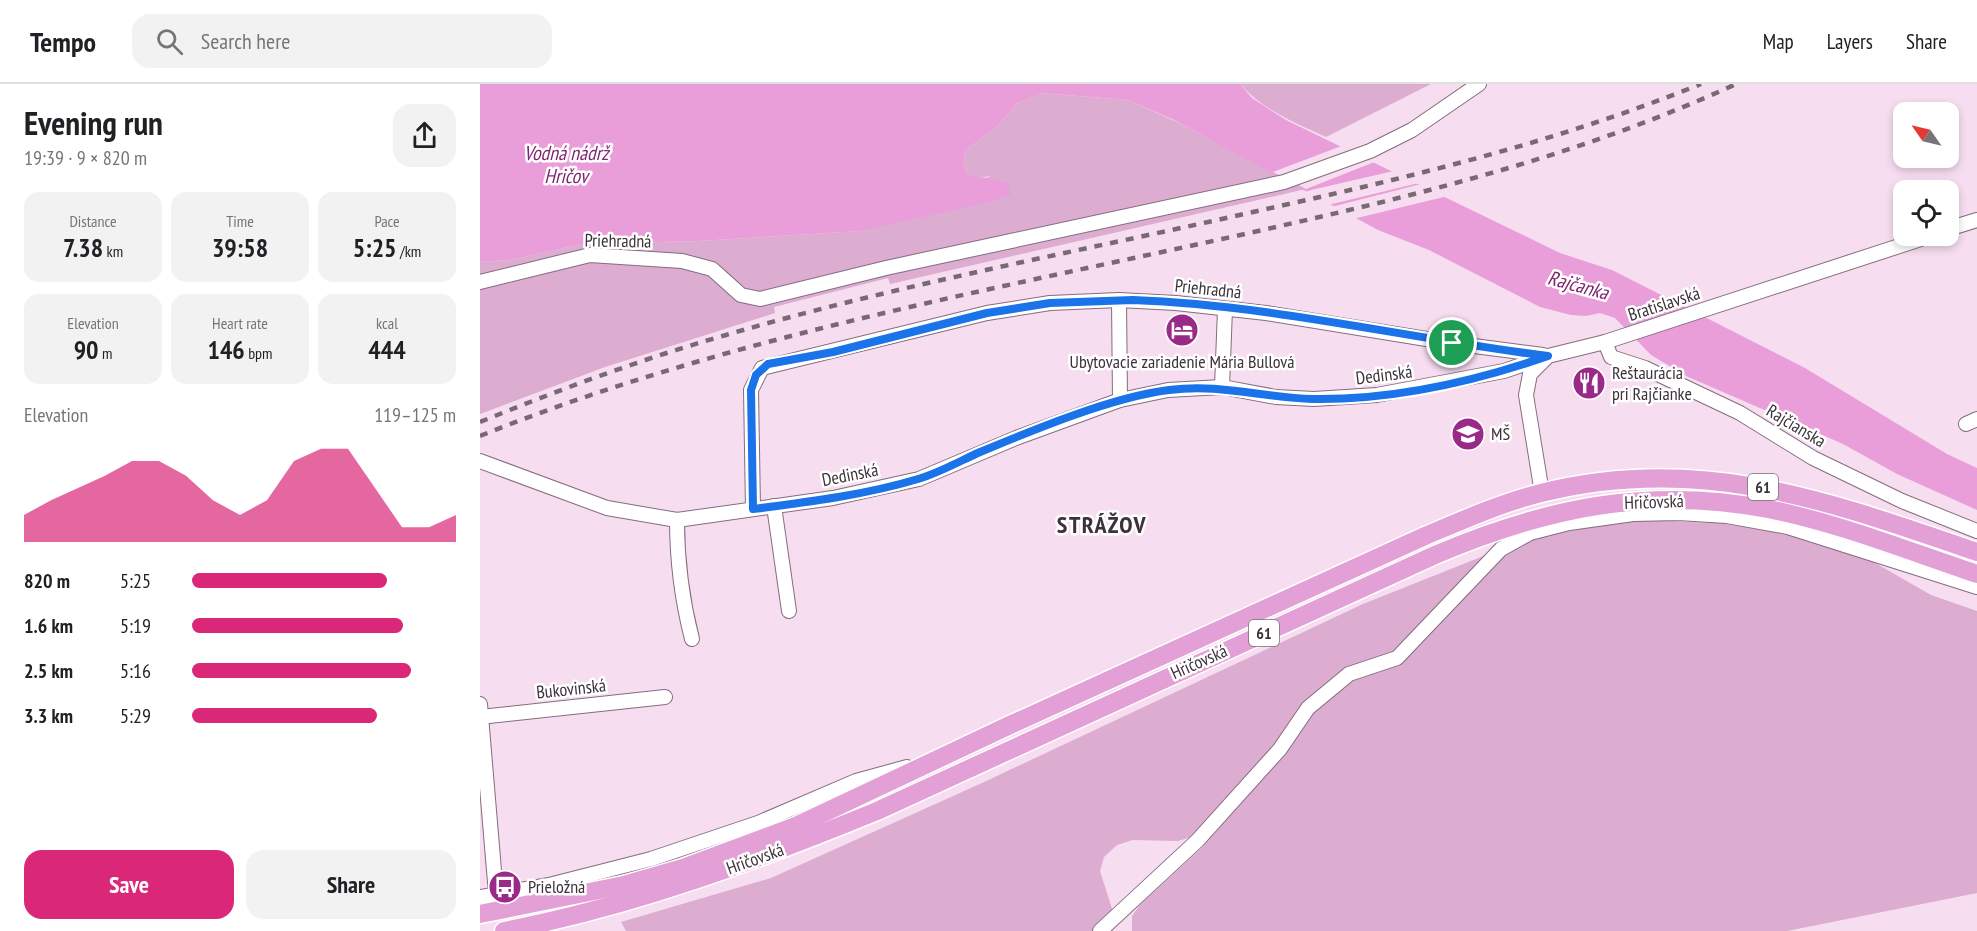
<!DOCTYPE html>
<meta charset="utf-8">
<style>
:root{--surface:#fff;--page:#f2f2f2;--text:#202124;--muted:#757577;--line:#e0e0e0;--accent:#db2777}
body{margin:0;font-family:"PT Sans Narrow",sans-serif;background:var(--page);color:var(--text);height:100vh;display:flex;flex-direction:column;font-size:22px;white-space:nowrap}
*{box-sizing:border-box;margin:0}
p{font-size:20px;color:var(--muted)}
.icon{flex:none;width:33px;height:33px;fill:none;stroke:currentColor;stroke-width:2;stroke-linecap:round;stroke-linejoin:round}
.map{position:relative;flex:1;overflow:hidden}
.sheet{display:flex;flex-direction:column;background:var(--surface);width:480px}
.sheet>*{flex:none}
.needle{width:39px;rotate:304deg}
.buttons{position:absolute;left:1413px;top:18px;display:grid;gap:12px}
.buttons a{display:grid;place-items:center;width:66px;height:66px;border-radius:12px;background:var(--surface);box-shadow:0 3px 9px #0003;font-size:30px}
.pin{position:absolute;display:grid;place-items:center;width:51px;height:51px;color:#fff;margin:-26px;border:3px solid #fff;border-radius:50%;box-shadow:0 2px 6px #0007}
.round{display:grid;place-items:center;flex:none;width:63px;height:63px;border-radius:18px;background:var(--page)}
.head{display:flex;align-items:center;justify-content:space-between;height:102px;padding:0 24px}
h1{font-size:33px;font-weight:800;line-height:45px}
.metrics{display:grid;grid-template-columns:repeat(3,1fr);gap:9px;height:102px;padding:6px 24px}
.metrics div{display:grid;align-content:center;border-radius:15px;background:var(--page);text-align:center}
.metrics b{font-size:26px;font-weight:800}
.metrics small{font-size:16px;font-weight:400}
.metrics p{font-size:16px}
.chart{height:168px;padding:12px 24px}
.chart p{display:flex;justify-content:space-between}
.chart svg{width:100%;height:108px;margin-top:6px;fill:var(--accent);opacity:.7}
.cta{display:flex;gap:12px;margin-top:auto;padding:12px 24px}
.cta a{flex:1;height:69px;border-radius:18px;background:var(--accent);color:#fff;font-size:24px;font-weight:800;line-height:69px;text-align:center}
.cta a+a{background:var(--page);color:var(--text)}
ul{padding:0 24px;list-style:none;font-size:20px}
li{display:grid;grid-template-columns:96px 72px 1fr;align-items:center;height:45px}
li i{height:15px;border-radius:8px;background:var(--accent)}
header{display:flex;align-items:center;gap:36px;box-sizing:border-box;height:84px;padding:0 30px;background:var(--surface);border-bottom:2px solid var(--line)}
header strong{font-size:28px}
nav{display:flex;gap:33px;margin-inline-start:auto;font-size:21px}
.search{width:420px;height:54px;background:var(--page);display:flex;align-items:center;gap:15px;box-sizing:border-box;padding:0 21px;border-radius:18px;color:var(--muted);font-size:22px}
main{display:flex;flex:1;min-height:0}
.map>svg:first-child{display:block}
.green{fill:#dcacd1}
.water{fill:#ea9ed9}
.pier{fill:#f7ddf0}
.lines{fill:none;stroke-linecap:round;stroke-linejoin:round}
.minor-casing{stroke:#836d7e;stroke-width:16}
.major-casing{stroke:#fff;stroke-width:21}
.minor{stroke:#fff;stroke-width:14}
.major{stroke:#e3a0d7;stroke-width:18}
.rail{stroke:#786974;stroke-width:4.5;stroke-dasharray:8 8;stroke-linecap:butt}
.route-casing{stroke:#fff;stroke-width:12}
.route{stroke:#1a73e8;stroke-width:8}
.labels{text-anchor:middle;stroke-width:5;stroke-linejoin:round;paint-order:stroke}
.shield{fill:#fff;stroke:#767074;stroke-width:1.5}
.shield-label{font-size:16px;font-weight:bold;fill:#3c3239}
.street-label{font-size:18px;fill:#3c3239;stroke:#fff}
.poi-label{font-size:18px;fill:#3c3239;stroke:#fff;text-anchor:start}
.water-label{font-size:20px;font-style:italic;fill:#7e2670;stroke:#fff}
.district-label{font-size:24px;font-weight:bold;letter-spacing:1.5px;fill:#3c3239;stroke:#fff}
</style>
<header>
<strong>Tempo</strong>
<div class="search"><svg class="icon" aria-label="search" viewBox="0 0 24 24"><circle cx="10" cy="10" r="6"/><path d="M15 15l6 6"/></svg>Search here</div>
<nav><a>Map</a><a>Layers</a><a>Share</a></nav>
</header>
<main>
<section class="sheet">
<div class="head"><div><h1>Evening run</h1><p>19:39 · 9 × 820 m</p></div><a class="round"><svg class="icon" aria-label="share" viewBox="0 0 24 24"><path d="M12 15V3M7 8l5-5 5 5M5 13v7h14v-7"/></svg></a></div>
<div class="metrics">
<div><p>Distance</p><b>7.38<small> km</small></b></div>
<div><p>Time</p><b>39:58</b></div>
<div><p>Pace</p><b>5:25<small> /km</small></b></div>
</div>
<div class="metrics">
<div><p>Elevation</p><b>90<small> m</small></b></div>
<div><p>Heart rate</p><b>146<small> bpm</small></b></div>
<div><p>kcal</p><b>444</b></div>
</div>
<div class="chart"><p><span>Elevation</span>119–125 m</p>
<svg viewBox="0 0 160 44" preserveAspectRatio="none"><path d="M0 44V33L10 27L20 22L30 17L40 11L50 11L60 17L70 27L80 33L90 27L100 11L110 6L120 6L130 22L140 38L150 38L160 33V44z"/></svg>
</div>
<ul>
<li><b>820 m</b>5:25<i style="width:74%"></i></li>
<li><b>1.6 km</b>5:19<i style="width:80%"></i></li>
<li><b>2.5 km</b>5:16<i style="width:83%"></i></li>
<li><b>3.3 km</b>5:29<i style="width:70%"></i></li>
</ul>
<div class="cta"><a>Save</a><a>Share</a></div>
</section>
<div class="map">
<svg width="1497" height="847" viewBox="0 0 1497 847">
<rect width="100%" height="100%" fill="#f7ddf0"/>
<g class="green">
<path d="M760 0H951L846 53C815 39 783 26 760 0Z"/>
<polygon points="559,9 648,16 697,38 826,105 410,200 408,194 294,223 295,229 125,283 0,330 0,178 31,176 102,160 219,157 380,147 511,92 498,94 487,90 483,78 486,66 518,42 536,20"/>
<polygon points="1301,425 1451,511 1497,527 1497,809 1307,847 652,847 652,832 660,821 724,762 724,754 714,752 698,757 653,756 637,761 624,773 620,787 633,828 613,847 146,847 141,838 291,794 502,699 883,520 1046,455 1157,435 1226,439"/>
</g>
<path class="water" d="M0 0H760L772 14 806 36 1080 169 1132 186 1325 284 1467 370 1497 384V426L1417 390 1363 360 1206 292 1171 271 1135 234 1120 229 1106 232 1091 231 1060 223 949 166 898 146 694 36 648 16 560 9 536 20 518 42 486 66 483 78 487 90C504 96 509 91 528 100L530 111 510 118 380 147 219 157 102 160 31 176 0 178Z"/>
<g class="pier">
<polygon points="864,61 897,77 826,105 793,88"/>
<polygon points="918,86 943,98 848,121 828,110 827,107"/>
<polygon points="945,99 968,112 873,135 851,123"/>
</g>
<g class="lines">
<g class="minor-casing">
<g id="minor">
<polyline points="1468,145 1497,136"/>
<polyline points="0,198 110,171 202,177 232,185 261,211 280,215 406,184 804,98 890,67 932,46 999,0"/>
<polyline points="639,216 640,316"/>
<polyline points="1125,258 1131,273 1165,284 1260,329 1333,374 1422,417 1497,447"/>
<polyline points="742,303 745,225"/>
<polyline points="1486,340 1497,335"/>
<polyline points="0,377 127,424 197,436 353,414 439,395 536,354 640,316 688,306 742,303 796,313 834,315 897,311 1024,287 1068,272"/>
<polyline points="1062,409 1046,311 1050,290 1068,272 1125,258 1450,152"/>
<polyline points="294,422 309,527"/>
<polyline points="273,425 271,306 282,284 507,229 570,219 639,216 696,219 786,229 971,259 1063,271"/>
<path d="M197 436C197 476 202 516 212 555"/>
<polyline points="0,620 16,810"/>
<polyline points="0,633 185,613"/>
<polyline points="0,813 69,801 171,775 278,739 376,697 427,683"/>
<polyline points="620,847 717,757 800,665 828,624 869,590 917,574 1021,465 1050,449 1089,439 1153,430 1198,429 1247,432 1308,443 1497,503"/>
</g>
</g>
<g class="major-casing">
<g id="major">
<path d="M0 830 144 801 203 784 316 742 530 641 945 452C983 436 1021 419 1061 409 1220 369 1348 417 1497 468"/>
<path d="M24 847C153 822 275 777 397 727L955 471C1065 424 1169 402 1288 425 1359 439 1428 467 1497 490"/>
</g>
</g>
<use href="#minor" class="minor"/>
<use href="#major" class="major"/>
<g class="rail">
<path d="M0 338C81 305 162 275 246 251 413 202 586 170 755 132 914 97 1070 61 1221 0"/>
<path d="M0 352C238 256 491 210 742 155 918 116 1091 76 1256 0"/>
</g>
</g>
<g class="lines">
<g class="route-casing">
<path id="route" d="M653 216C793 221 930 255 1068 272 993 298 912 316 833 315 783 314 740 299 689 306 632 313 553 346 500 368 480 377 459 389 438 395 385 411 328 418 273 425L271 306 276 291 288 280 353 268 507 229 570 219Z"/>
</g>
<use href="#route" class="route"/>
</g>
<defs>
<g id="hotel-disc" transform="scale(1.725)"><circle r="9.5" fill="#9a2a88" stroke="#fff"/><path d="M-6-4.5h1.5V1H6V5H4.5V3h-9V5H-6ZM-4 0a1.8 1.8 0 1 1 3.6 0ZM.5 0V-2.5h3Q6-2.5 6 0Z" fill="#fff"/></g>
<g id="restaurant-disc" transform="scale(1.725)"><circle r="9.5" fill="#9a2a88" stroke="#fff"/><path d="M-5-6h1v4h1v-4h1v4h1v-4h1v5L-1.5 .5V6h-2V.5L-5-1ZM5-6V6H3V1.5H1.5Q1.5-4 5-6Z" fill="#fff"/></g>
<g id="school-disc" transform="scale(1.725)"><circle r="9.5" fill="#9a2a88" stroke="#fff"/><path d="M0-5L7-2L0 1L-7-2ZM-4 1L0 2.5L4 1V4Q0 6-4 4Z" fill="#fff"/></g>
<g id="bus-disc" transform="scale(1.725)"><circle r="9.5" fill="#9a2a88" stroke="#fff"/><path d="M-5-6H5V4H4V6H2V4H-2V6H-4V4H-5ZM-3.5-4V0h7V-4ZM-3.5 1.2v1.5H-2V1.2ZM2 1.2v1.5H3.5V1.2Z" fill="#fff"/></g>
</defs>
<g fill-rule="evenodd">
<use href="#hotel-disc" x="702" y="246"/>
<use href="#restaurant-disc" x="1109" y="299"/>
<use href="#school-disc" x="988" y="350"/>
<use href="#bus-disc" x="25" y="803"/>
</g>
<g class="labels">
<g class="shield">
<rect x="1268" y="390" width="30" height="26" rx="4.5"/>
<rect x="769" y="536" width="30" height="26" rx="4.5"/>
</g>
<g class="shield-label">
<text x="1283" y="409">61</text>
<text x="784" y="555">61</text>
</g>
<g class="street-label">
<text transform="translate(138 157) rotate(1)" y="6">Priehradná</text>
<text transform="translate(728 205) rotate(6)" y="6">Priehradná</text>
<text transform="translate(1184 220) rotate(-18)" y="6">Bratislavská</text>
<text transform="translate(904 291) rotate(-7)" y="6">Dedinská</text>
<text transform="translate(1316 342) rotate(31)" y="6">Rajčianska</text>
<text transform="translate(370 391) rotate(-11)" y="6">Dedinská</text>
<text transform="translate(1174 418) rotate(-2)" y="6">Hričovská</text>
<text transform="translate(719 578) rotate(-24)" y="6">Hričovská</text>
<text transform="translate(91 605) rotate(-6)" y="6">Bukovinská</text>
<text transform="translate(275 775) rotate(-20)" y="6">Hričovská</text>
</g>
<g class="poi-label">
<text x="702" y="284" text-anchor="middle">Ubytovacie zariadenie Mária Bullová</text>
<text x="1132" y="295">Reštaurácia<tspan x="1132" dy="21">pri Rajčianke</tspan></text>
<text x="1011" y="356">MŠ</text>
<text x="48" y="809">Prieložná</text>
</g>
<g class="water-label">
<text x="86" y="76">Vodná nádrž<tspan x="86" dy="23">Hričov</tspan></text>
<text transform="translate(1098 201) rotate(15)" y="7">Rajčanka</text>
</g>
<g class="district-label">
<text x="622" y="449">STRÁŽOV</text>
</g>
</g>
</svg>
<div class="buttons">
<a><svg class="needle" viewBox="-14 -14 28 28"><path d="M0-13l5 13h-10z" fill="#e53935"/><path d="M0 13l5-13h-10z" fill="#757577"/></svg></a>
<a><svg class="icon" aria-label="locate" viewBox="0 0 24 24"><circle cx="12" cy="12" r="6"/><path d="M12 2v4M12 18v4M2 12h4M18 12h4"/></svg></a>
</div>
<div class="pin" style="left:972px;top:259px;background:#1e9e55"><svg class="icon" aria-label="arrive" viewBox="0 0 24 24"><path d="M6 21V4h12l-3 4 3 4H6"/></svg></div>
</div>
</main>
